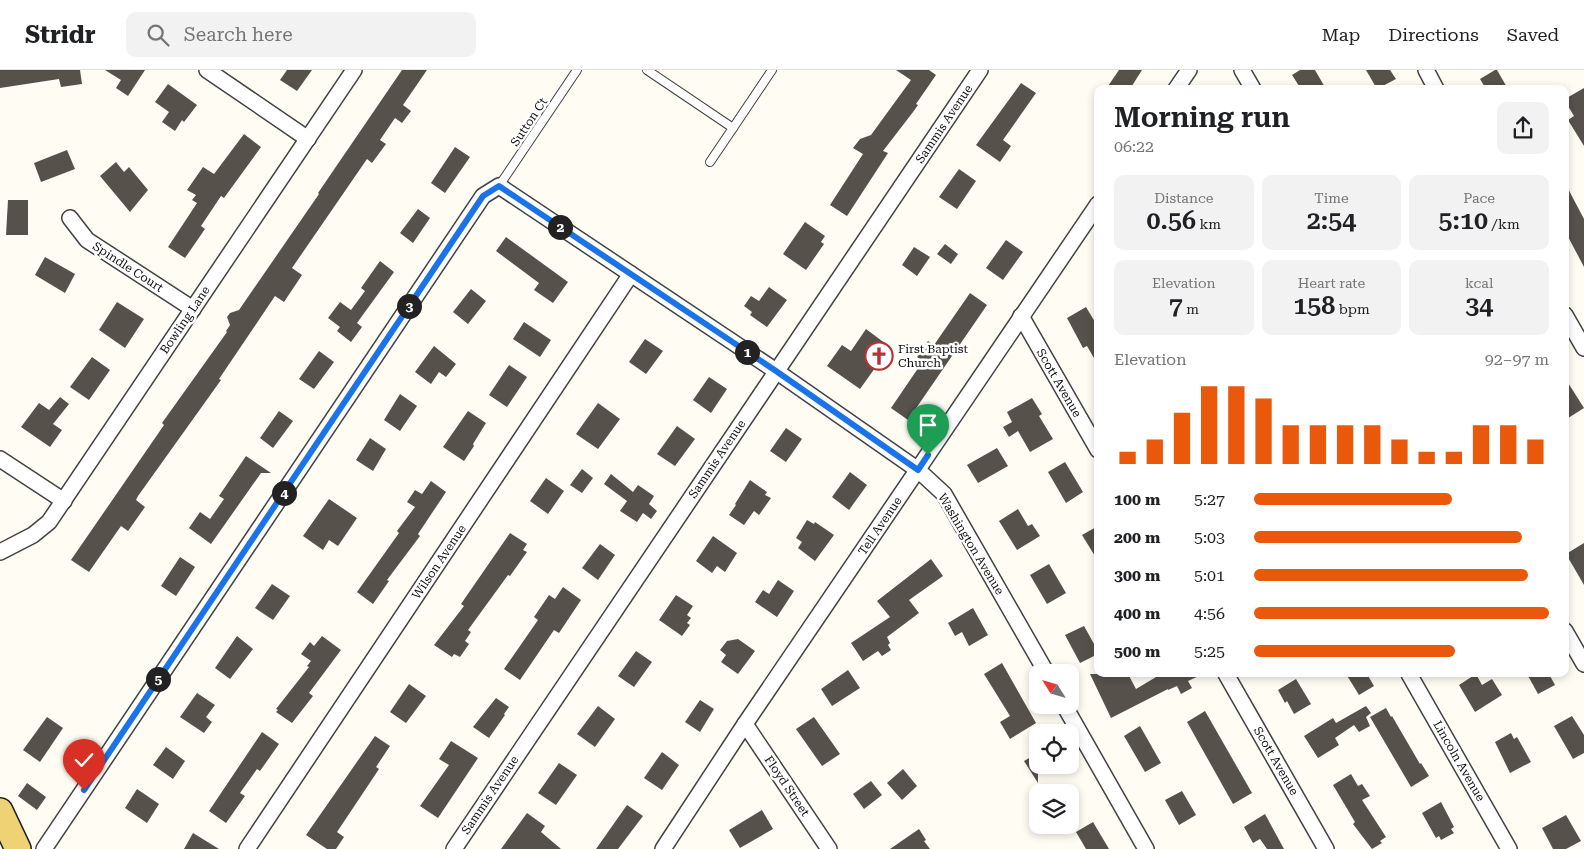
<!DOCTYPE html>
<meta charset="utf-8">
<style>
:root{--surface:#fff;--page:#f2f2f2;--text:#202124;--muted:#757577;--line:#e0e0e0;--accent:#ea580c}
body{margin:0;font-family:"Roboto Serif",serif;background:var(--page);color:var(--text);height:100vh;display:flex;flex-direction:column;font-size:19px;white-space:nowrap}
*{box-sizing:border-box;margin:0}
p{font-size:16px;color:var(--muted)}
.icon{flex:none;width:28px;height:28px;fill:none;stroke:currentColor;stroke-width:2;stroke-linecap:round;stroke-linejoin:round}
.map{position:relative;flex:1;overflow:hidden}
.sheet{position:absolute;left:1094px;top:15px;width:475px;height:592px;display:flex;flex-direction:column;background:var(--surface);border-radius:10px;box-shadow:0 2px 8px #0003}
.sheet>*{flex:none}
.needle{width:32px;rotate:307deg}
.tools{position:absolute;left:1029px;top:594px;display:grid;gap:10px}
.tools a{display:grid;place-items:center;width:50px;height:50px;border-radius:10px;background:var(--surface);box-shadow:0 2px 8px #0003;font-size:25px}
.pin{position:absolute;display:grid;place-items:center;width:42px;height:42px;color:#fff;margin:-51px -21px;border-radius:50% 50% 50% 0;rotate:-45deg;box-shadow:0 0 5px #0007}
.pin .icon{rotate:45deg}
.km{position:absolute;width:25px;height:25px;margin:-12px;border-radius:50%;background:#222;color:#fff;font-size:14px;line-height:25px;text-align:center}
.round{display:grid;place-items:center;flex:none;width:52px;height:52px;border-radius:10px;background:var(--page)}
.summary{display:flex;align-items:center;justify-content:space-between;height:85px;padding:0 20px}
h1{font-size:28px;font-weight:600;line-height:38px}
.stats{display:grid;grid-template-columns:repeat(3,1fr);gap:8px;height:85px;padding:5px 20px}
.stats div{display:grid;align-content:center;border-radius:10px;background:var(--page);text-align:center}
.stats b{font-size:25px;font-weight:600}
.stats small{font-size:14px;font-weight:400}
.stats p{font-size:14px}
.chart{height:140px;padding:10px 20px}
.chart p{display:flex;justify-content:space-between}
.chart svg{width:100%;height:90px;margin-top:5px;stroke:var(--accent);stroke-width:6}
ul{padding:0 20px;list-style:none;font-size:16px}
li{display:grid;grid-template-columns:80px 60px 1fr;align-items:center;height:38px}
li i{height:12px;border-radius:6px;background:var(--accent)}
header{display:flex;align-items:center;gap:30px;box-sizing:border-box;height:70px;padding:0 25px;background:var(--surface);border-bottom:1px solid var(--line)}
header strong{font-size:24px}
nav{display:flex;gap:28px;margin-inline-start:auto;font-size:18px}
.search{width:350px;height:45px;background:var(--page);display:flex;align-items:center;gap:12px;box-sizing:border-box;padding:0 18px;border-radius:10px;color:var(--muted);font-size:19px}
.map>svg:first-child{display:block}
.building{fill:#57514c}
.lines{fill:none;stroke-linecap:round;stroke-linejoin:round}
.lane-casing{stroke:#424242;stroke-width:10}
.street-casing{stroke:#424242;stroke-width:18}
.primary-casing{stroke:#202020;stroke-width:28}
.lane{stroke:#fff;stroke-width:8}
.street{stroke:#fff;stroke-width:15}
.primary{stroke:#eed273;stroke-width:25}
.route-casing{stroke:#fff;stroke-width:10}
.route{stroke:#1a73e8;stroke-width:6}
.labels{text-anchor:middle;stroke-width:5;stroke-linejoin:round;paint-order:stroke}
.street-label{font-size:12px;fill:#0f0f0f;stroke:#fff}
.poi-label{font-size:12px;fill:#0f0f0f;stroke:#fff;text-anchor:start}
</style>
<header>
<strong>Stridr</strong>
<div class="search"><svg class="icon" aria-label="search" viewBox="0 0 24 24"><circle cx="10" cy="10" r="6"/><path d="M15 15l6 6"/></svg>Search here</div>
<nav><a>Map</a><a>Directions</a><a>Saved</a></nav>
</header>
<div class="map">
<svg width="1584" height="779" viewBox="0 0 1584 779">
<rect width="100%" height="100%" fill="#fefcf3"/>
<g class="building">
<polygon points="0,0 80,0 82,14 61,17 59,9 0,18"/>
<polygon points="105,0 145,0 128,26 116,18 121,10"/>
<polygon points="287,0 312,0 297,21 280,10"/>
<polygon points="402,0 427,0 403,35 411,41 402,53 395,48 380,70 386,74 372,93 367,89 292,198 302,205 284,232 275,226 219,309 221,310 138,426 136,430 145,437 128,461 121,456 89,502 71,490 164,355 162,353 227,262 226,261 230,255 227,247 230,243 239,240 319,124 318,123"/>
<polygon points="896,0 929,0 936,5 916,34 918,35 913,42 883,81 888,83 847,146 830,135 863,84 853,78 860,69 871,65 911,10"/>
<polygon points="1119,0 1142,0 1130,19 1106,19"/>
<polygon points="1300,0 1315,0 1326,19 1301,19 1292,5"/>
<polygon points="1366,0 1390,0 1396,9 1377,19"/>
<polygon points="1495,0 1497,0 1508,19 1486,19 1480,9"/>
<polygon points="1021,13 1036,23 1003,70 1011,76 1000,92 976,75"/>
<polygon points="168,14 197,35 184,52 182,50 175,61 162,52 169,42 155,32"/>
<polygon points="1584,18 1584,76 1568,50 1574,46 1565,31 1565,29"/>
<polygon points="244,64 261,77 224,128 221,126 201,156 205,159 185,188 168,177 197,133 192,130 196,125 187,120 203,97 214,104"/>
<polygon points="455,77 470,87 445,123 431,113"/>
<polygon points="67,80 75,99 41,112 34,93"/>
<polygon points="116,92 124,102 129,97 148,120 130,142 100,106"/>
<polygon points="959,99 976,111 957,139 939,127"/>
<polygon points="1565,113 1584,149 1584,197 1565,161"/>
<polygon points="8,130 28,130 28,165 6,165"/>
<polygon points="418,139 430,148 413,173 400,163"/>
<polygon points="805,152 825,166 821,172 824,174 806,200 783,184"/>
<polygon points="506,167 568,212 553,233 534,220 539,213 496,181"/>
<polygon points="1006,170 1023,182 1003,210 986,198"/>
<polygon points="945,174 958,184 951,194 937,184"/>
<polygon points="914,177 930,187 917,206 902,195"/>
<polygon points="45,187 75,204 65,223 35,205"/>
<polygon points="380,191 394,202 357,253 362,257 351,272 337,261 340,257 328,248 340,232 351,240 365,221 361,218"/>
<polygon points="769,217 787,230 767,257 750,245 752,242 744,236 751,226 759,231"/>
<polygon points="471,219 486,231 468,254 453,242"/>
<polygon points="970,223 987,235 908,350 891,338 923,291 917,287 928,271 934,275"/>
<polygon points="117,232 144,249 125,278 99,260"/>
<polygon points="1086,237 1098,257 1098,295 1087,276 1083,278 1067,248"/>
<polygon points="524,252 551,270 540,287 513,269"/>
<polygon points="866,259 890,277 860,319 827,296 842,275 851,281"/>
<polygon points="645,269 663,281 646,304 629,292"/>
<polygon points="434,276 456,294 446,307 439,302 431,314 415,302"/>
<polygon points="319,281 334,292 314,319 299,309"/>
<polygon points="92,287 110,300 89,330 70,317"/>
<polygon points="509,295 527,307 507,337 489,325"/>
<polygon points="709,307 727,319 711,343 693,330"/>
<polygon points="1565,308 1584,338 1565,350"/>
<polygon points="400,324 417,336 400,361 384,350"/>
<polygon points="60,327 69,334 53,354 62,360 50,377 21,357 39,333 49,340"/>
<polygon points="1032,328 1042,344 1039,346 1053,369 1030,382 1018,361 1009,367 1003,357 1012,352 1007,342"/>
<polygon points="598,333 620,349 598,379 576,364"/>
<polygon points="279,341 293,351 273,378 260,368"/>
<polygon points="468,341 486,353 473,374 474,376 464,391 443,377"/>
<polygon points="677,356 695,369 675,396 657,384"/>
<polygon points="786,358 802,369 786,392 770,381"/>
<polygon points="370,368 386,379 373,401 356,390"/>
<polygon points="997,378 1008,396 978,413 967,395"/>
<polygon points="246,386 271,403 261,403 211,474 189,458 200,442 210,449 224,429 219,426"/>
<polygon points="1065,392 1083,422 1066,433 1048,402"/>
<polygon points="582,399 593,408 582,423 570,415"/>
<polygon points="850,402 867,415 849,440 832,427"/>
<polygon points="611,404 633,422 638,415 654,426 649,434 657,441 651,449 643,443 637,452 620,441 627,431 604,414"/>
<polygon points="546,408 564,421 548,444 530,431"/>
<polygon points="750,410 767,422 765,425 771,428 759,445 754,441 744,455 729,445 736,435 735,434"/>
<polygon points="431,411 446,422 418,464 420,466 387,510 389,511 373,534 357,522 399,463 397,461 415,437 407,432 415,420 422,424"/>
<polygon points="329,429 357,448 338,476 329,470 323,480 303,466"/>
<polygon points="1018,439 1028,456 1032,454 1040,466 1017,480 999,451"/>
<polygon points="807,450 814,454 815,452 834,465 815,491 798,478 802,472 796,468"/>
<polygon points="1098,456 1098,491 1082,465"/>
<polygon points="510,463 527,474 523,480 527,482 510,506 508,505 468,560 471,562 465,571 469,574 460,587 454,584 452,587 434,575 464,536 461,534"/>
<polygon points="713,466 737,483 725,502 717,496 712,503 696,491"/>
<polygon points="1584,473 1584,515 1566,484"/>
<polygon points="600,474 615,485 598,510 582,498"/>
<polygon points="180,487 195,497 176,526 161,516"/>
<polygon points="931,489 943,506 909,530 919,543 887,567 890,573 888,575 891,580 882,586 878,581 863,591 851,573 890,547 877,531"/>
<polygon points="1049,494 1066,523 1047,534 1030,505"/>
<polygon points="778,510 794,521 777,547 755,532 763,520 769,524"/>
<polygon points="272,514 290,526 273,550 255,538"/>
<polygon points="563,517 581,530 559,563 554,560 520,610 504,599 538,550 534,547 549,525 555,529"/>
<polygon points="676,525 693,536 687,545 691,548 687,553 690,555 682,566 659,550"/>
<polygon points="973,538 988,565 969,576 962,562 955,566 948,553"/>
<polygon points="1084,556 1098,581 1098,584 1080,593 1065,565"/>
<polygon points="237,566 253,579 230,609 215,598"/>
<polygon points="322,566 341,580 309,623 313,626 292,653 276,642 278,640 276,639 309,597 307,596 311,591 301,584 310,572 314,576"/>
<polygon points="738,569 755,581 738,604 721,592 726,585 720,580 727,571"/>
<polygon points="636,581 652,592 634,617 618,606"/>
<polygon points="1002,593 1036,653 1010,669 1000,652 1010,646 984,604"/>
<polygon points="848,600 860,618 832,636 821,619"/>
<polygon points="1090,604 1128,604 1136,619 1161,604 1203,604 1188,611 1192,618 1181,624 1177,616 1168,620 1168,619 1111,648"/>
<polygon points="1346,604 1367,604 1374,616 1359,625"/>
<polygon points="1476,604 1482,615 1492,609 1502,625 1475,642 1459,615"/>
<polygon points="1527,604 1549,604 1555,615 1538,624"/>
<polygon points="1296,609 1311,634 1294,644 1287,631 1285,633 1278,620"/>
<polygon points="409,614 426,626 406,653 390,642"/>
<polygon points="197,623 215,635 206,647 212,652 204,663 180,647"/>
<polygon points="496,628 509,637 504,644 505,645 489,668 473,657"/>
<polygon points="700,630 714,639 700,662 685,652"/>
<polygon points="598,636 615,649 595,677 577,664"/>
<polygon points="1366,636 1371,643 1366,647 1370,656 1359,662 1354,655 1335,668 1339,675 1318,688 1304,666 1333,648 1336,653"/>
<polygon points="1386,638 1391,647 1392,646 1420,694 1421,693 1429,706 1411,717 1370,647"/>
<polygon points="1205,641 1252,723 1233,734 1187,652"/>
<polygon points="1572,646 1584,665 1584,683 1573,689 1554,656"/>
<polygon points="47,647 63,658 40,692 23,680"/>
<polygon points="814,647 840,684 822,696 796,659"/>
<polygon points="1140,656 1161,693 1145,702 1124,666"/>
<polygon points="262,662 279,674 260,701 257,699 240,723 245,726 226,753 209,741"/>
<polygon points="1511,663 1514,669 1517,667 1531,692 1510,703 1495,672"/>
<polygon points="375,666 390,676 376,697 379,699 337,762 344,767 336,779 327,779 306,765"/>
<polygon points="451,671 478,688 438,748 420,736 449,695 439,689"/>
<polygon points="166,677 185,691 173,709 153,695"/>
<polygon points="662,682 679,695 662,720 644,708"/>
<polygon points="1038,683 1038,713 1024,691"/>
<polygon points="559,693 577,705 556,735 538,723"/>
<polygon points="903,699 917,716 902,730 887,713"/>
<polygon points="1351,704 1358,716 1362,714 1370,726 1362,730 1386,767 1380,771 1382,773 1372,779 1353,754 1355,752 1333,715"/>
<polygon points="871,711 882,725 864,739 853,724"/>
<polygon points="27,713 46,727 37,740 18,726"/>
<polygon points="137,719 159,734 147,753 125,738"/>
<polygon points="1182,721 1196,745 1179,755 1165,730"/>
<polygon points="1441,732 1454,757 1451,759 1454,763 1441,770 1439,766 1436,768 1422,743"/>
<polygon points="627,735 643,746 618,779 596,779"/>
<polygon points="762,740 773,759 740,778 729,760"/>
<polygon points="527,743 545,756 541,762 561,779 501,779"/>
<polygon points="1265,744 1284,779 1267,779 1260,769 1253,773 1244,757"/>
<polygon points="1566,745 1581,771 1566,779 1553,779 1542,758"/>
<polygon points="1093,752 1109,779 1086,779 1076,762"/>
<polygon points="919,759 926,770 924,771 930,779 890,779"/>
<polygon points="193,763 219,779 184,779"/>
</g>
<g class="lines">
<g class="lane-casing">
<g id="lane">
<polyline points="647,0 733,58 772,0"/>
<polyline points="710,92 733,58"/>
<polyline points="499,116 577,0"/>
</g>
</g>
<g class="street-casing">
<g id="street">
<polyline points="207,0 308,69"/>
<polyline points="1242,0 1253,19"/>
<polyline points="1426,0 1436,19"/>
<polyline points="1176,19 1189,0"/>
<polyline points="70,148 87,170 193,239"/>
<polyline points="1565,245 1584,278"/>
<polyline points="1021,246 1098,380"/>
<polyline points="0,389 64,431"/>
<polyline points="0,482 33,465 49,452 354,0"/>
<polyline points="1565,561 1584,594"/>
<polyline points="1226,604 1326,779"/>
<polyline points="1409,604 1509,779"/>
<polyline points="1064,635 1146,779"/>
<polyline points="745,654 829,779"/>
<polyline points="44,779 483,126 499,116 776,301 918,400 944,424 1046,602"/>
<polyline points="247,779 631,204"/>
<polyline points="454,779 980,0"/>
<polyline points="663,779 745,654 1098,134"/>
</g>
</g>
<g class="primary-casing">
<polyline id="primary" points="0,741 18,779"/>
</g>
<use href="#lane" class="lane"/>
<use href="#street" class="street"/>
<use href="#primary" class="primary"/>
</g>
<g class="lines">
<g class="route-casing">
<polyline id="route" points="84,720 483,126 499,116 776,301 918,400 928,385"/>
</g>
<use href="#route" class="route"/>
</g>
<defs>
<g id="church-ring" transform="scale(1.4375)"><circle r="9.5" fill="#fff" stroke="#b63136" stroke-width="1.5"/><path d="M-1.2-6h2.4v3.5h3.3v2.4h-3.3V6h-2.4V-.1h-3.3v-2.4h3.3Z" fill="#b63136"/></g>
</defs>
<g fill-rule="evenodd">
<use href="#church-ring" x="879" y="286"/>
</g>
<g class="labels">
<g class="street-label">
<text transform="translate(529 52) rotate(-56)" y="4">Sutton Ct</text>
<text transform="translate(944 54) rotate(-56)" y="4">Sammis Avenue</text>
<text transform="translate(128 197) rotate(33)" y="4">Spindle Court</text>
<text transform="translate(185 250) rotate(-56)" y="4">Bowling Lane</text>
<text transform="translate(1059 313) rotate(60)" y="4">Scott Avenue</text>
<text transform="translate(717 389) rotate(-56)" y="4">Sammis Avenue</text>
<text transform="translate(880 456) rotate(-56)" y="4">Tell Avenue</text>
<text transform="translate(971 474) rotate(59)" y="4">Washington Avenue</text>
<text transform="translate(439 492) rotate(-56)" y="4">Wilson Avenue</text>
<text transform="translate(1276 691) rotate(60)" y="4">Scott Avenue</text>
<text transform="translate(1459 691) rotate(60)" y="4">Lincoln Avenue</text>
<text transform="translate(787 716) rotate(56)" y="4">Floyd Street</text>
<text transform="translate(490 725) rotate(-56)" y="4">Sammis Avenue</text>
</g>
<g class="poi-label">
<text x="898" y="283">First Baptist<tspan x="898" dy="14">Church</tspan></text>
</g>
</g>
</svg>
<div class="tools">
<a><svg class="needle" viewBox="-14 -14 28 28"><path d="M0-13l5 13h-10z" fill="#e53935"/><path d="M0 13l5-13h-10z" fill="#757577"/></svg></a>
<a><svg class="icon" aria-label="locate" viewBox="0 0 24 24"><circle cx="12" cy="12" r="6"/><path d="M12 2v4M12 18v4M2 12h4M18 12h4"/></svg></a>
<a><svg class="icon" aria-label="layers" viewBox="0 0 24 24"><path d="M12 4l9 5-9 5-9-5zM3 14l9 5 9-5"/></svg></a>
</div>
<div class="pin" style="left:928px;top:385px;background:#1e9e55"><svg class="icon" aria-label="arrive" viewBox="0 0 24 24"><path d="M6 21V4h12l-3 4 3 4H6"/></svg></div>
<div class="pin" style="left:84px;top:720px;background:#d93025"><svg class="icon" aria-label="check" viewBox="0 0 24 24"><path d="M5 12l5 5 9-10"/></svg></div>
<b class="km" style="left:747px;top:282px">1</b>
<b class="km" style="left:560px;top:157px">2</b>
<b class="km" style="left:409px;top:236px">3</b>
<b class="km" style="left:284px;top:423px">4</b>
<b class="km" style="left:158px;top:609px">5</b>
<section class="sheet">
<div class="summary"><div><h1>Morning run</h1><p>06:22</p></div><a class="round"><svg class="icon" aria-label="share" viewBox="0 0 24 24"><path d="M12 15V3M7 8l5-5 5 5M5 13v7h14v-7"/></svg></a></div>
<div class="stats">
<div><p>Distance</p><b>0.56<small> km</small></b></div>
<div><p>Time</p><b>2:54</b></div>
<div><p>Pace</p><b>5:10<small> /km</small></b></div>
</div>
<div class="stats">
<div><p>Elevation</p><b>7<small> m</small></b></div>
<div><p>Heart rate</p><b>158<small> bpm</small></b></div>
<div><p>kcal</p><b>34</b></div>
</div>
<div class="chart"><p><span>Elevation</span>92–97 m</p>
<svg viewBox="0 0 160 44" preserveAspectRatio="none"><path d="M5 44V38M15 44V32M25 44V19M35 44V6M45 44V6M55 44V12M65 44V25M75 44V25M85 44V25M95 44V25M105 44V32M115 44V38M125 44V38M135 44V25M145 44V25M155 44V32"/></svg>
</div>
<ul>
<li><b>100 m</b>5:27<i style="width:67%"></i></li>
<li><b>200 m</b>5:03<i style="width:91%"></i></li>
<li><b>300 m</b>5:01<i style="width:93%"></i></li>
<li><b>400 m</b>4:56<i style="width:100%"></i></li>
<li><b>500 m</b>5:25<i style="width:68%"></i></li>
</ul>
</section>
</div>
